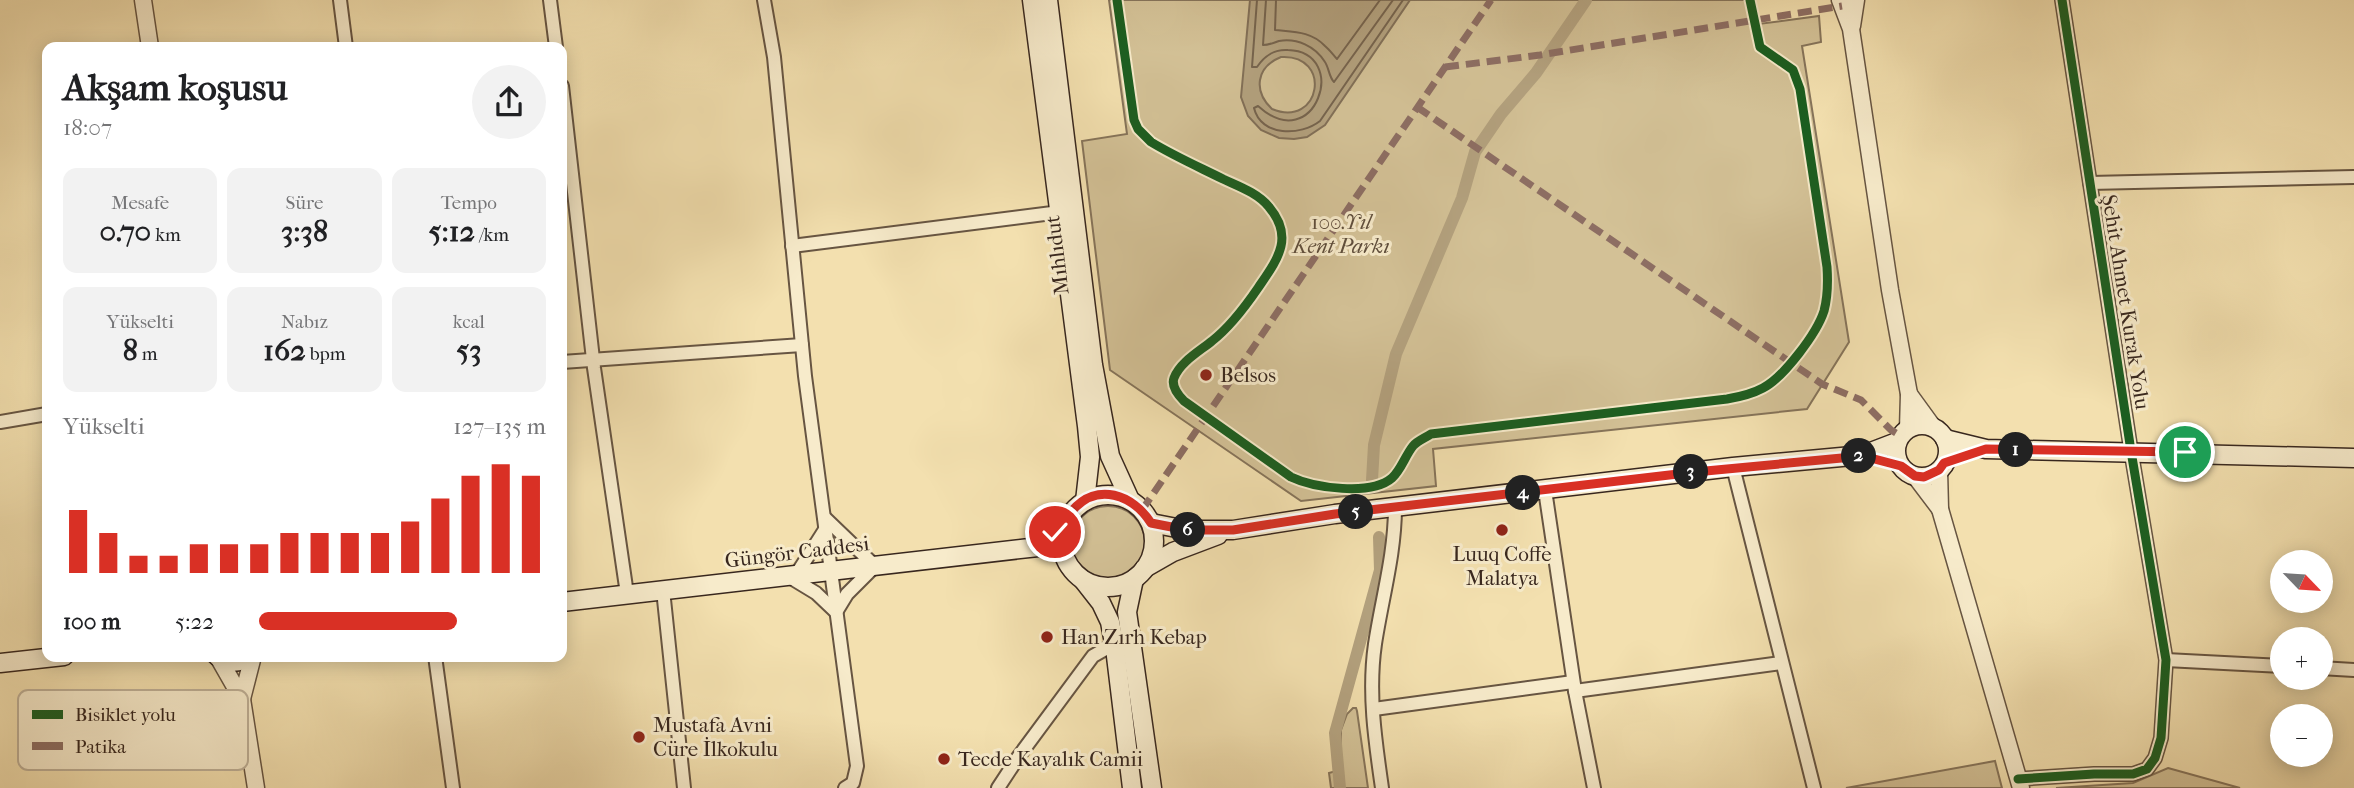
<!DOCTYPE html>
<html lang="tr">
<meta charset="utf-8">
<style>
:root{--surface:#fff;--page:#f2f2f2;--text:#202124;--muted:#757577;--accent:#d93025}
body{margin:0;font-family:"IM FELL French Canon",serif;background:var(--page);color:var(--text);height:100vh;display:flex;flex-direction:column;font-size:26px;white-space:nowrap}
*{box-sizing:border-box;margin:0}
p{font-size:23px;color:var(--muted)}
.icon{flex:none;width:38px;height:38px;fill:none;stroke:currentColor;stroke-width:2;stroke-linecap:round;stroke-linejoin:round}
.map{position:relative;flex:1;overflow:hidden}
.panel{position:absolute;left:42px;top:42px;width:525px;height:620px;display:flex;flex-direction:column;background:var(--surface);border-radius:14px;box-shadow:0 4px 18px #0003}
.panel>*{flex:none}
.needle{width:46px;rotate:115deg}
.controls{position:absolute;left:2270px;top:550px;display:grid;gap:14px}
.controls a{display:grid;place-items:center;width:63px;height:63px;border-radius:50%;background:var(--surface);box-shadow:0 4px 18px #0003;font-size:35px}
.pin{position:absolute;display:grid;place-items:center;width:60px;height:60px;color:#fff;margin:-30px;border:4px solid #fff;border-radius:50%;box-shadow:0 2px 7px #0007}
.km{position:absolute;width:35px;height:35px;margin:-18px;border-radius:50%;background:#222;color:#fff;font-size:19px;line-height:35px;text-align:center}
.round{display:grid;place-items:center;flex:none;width:74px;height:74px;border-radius:37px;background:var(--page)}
.headline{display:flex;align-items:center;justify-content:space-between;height:119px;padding:0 21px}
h1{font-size:38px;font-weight:700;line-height:52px}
.stats{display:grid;grid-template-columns:repeat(3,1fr);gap:10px;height:119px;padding:7px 21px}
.stats div{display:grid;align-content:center;border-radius:14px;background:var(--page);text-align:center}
.stats b{font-size:30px;font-weight:700}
.stats small{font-size:19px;font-weight:400}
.stats p{font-size:19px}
.chart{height:196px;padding:14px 21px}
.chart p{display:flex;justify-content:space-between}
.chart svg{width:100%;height:126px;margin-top:7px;stroke:var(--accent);stroke-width:6}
ul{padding:0 21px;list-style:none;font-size:23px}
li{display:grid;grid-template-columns:112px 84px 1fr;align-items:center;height:52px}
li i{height:18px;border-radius:9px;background:var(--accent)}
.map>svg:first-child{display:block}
.green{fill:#d3c196;stroke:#86745a;stroke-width:2}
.water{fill:#b3a17e;stroke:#827058;stroke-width:2;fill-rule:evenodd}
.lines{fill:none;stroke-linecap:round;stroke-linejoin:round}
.shore{stroke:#76644e;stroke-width:2}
.canal{stroke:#b3a17e;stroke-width:12}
.minor-casing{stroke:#675542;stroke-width:16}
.tertiary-casing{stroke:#675542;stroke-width:19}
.secondary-casing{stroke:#38271e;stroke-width:21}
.minor{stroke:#f7ebcb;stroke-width:12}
.tertiary{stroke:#f7ebcb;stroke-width:16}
.secondary{stroke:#f7ebcb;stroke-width:18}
.quiet{stroke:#8d6e63;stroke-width:7;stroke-dasharray:14 7;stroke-linecap:butt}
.cycleway-casing{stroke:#f7ebcb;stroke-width:13}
.cycleway{stroke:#1b5e20;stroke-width:9}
.route-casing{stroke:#fff;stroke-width:14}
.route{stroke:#d93025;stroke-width:9}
.poi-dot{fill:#8f2418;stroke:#f7ebcb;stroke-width:2.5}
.labels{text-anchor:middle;stroke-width:6;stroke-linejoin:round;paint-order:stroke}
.park-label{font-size:21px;font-style:italic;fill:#5f4e3c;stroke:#f7ebcb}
.street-label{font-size:21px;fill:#38271e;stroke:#f7ebcb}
.poi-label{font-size:21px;fill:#38271e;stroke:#f7ebcb;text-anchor:start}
.key{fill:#f7ebcb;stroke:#beb097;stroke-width:2}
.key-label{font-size:19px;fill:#38271e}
</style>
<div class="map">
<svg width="2354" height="788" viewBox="0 0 2354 788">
<rect width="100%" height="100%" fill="#f3e0af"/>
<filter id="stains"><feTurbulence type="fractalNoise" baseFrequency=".00286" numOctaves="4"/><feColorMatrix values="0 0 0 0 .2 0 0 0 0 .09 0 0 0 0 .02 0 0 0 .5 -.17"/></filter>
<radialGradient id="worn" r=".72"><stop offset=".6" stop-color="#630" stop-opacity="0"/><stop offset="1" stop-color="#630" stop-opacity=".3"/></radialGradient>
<g class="green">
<polygon points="1109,0 1755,0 1759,24 1819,16 1821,42 1802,46 1849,342 1807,409 1433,449 1436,486 1301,501 1110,370 1082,141 1127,134"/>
<circle cx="1108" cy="543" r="37"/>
<polygon points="1353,708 1356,708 1357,711 1368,788 1331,788 1329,773 1340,770 1341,730 1347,714"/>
<polygon points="1995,761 2002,788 1846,788"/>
<polygon points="2168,768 2240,788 2056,788 2133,783"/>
</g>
<path class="water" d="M1250 0H1410L1325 125 1307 137 1294 139 1279 138 1261 130 1248 116 1241 97ZM1281 57C1333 54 1321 129 1272 109 1253 91 1256 67 1281 57Z"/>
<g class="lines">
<g class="shore">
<path d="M1257 0 1252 67H1257C1264 56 1275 49 1288 50 1351 52 1315 158 1258 106L1254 108C1261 137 1301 136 1320 121L1403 0"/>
<path d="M1266 0 1263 45C1269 45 1273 43 1279 41 1297 38 1315 46 1325 62 1329 68 1329 77 1334 82L1393 0"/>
<path d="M1276 0 1275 30C1293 32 1311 31 1325 46 1330 50 1333 55 1337 59L1380 0"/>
</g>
<g class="canal">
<polyline points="1372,480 1374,445 1396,354 1462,198 1475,152 1501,114 1536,73 1586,0"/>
<polyline points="1340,788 1335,733 1380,570 1379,537"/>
</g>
<g class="minor-casing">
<g id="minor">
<polyline points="340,0 346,47"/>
<polyline points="550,0 556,47"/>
<polyline points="764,0 774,57 805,376 857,766 853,783 845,788"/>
<polyline points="562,86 594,368 627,594"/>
<polyline points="2090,183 2354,177"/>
<polyline points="792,246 1060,212"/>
<polyline points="562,362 802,345"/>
<polyline points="0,422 47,414"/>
<polyline points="1733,467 1814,788"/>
<polyline points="1545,490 1575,691 1594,788"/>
<polyline points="796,575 826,528"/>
<polyline points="788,576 816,593 836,612 847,594 875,566 824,517"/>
<polyline points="663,590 684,788"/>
<polyline points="435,656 453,788"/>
<polyline points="2166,660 2282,666"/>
<polyline points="2320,668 2354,670"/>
<polyline points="1575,691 1781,663"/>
<polyline points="1374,709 1573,682"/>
<polyline points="2018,779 2094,774 2133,774 2147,769 2155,758 2161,738 2166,660 2131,451 2062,0"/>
<polyline points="998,788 1019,756 1093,656 1114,644"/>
<path d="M1382 788C1375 740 1368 692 1375 644 1382 598 1395 554 1395 507"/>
</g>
</g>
<g class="tertiary-casing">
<g id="tertiary">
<polyline points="143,0 150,47"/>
<polyline points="1840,0 1851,29 1890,290 1909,394 1908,429"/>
<polyline points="1852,26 1856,0"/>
<polyline points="1909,394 1933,427"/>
<polyline points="1939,470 1940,509 2021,788"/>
<polyline points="1915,476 1940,509"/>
<polyline points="218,657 242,699 253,656"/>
<polyline points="242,699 256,788"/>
</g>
</g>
<g class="secondary-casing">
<g id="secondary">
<polyline points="1032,0 1087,426 1090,457 1085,501"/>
<polyline points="1048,0 1093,365 1110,456 1130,500"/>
<circle cx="1922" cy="451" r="26"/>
<polyline points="1945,439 1986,449 2354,458"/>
<circle cx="1108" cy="541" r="46"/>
<polyline points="1151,523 1187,530 1233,530 1335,514 1733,467 1863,455 1897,442"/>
<polyline points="1145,568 1173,552 1218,535"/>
<polyline points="1134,579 1127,612 1152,788"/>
<polyline points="1083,580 1101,603 1110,622 1115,648 1132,788"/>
<polyline points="562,602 1038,547"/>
<path d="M217 656C228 663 239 664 250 656"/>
<polyline points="0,663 64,656"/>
</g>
</g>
<use href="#minor" class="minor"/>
<use href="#tertiary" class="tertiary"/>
<use href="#secondary" class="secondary"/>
<g class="quiet">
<polyline points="1445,67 1540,55 1842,6"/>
<polyline points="1417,107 1822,384 1861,400 1891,430 1901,436"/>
<polyline points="1142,510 1491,0"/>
</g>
<g class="cycleway-casing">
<g id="cycleway">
<path d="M1117 0 1134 120 1138 129 1151 142C1174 156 1199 167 1223 179 1238 186 1258 193 1269 207 1295 238 1277 260 1258 288 1245 307 1230 327 1212 341 1200 351 1180 362 1174 378 1171 386 1179 396 1184 401L1291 477C1314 488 1371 496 1392 478 1401 470 1405 456 1413 446 1417 441 1425 438 1431 434L1727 399C1739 397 1752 394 1763 388 1784 377 1817 333 1824 311 1828 296 1828 282 1827 267L1800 89 1793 70 1760 47 1750 0"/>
<polyline points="2018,779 2094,774 2133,774 2147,769 2155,758 2161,738 2166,660 2131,451 2062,0"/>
</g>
</g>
<use href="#cycleway" class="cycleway"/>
</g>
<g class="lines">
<g class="route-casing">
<path id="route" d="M1055 532C1063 526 1066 519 1072 511 1097 481 1133 495 1151 523L1187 530H1233L1335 514 1695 472 1863 456 1901 466 1915 476 1924 477 1939 470 1944 463 1986 449 2185 452"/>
</g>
<use href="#route" class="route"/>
</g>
<g class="poi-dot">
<circle cx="1206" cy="375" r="7"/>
<circle cx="1502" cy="530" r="7"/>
<circle cx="1047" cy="637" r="7"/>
<circle cx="639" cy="737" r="7"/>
<circle cx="944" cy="759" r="7"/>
</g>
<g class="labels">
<g class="park-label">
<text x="1341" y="229">100.Yıl<tspan x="1341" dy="24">Kent Parkı</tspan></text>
</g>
<g class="street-label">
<text transform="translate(1057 255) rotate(-97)" y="7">Mıhlıdut</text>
<text transform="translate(2126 302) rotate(81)" y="7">Şehit Ahmet Kurak Yolu</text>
<text transform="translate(797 552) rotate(-7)" y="7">Güngör Caddesi</text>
</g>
<g class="poi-label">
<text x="1220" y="382">Belsos</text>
<text x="1502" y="561" text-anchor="middle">Luuq Coffe<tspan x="1502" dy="24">Malatya</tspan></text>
<text x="1061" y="644">Han Zırh Kebap</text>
<text x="653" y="732">Mustafa Avni<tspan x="653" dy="24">Cüre İlkokulu</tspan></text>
<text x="958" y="766">Tecde Kayalık Camii</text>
</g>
</g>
<rect x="18" y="690" width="230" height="80" rx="10" class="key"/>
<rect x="32" y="710" width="31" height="9" fill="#1b5e20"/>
<rect x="32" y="742" width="31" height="8" fill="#8d6e63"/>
<g class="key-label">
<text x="75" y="721">Bisiklet yolu</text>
<text x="75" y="753">Patika</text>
</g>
<rect width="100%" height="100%" filter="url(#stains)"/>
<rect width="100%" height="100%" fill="url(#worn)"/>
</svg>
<div class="controls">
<a><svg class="needle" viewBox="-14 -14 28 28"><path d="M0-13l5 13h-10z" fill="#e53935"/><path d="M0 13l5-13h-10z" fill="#757577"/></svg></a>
<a>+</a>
<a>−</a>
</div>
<div class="pin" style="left:2185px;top:452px;background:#1e9e55"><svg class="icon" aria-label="arrive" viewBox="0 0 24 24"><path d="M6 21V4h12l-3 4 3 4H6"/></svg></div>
<div class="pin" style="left:1055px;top:532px;background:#d93025"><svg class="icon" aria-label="check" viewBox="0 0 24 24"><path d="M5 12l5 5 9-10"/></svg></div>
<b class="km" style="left:2016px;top:450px">1</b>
<b class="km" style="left:1859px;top:456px">2</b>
<b class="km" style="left:1691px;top:472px">3</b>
<b class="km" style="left:1523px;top:493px">4</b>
<b class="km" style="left:1356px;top:512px">5</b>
<b class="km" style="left:1188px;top:530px">6</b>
<section class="panel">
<div class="headline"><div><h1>Akşam koşusu</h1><p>18:07</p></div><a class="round"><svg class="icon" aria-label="share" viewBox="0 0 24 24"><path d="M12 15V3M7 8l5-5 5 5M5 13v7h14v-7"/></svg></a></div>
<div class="stats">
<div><p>Mesafe</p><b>0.70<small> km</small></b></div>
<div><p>Süre</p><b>3:38</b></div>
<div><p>Tempo</p><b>5:12<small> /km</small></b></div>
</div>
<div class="stats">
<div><p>Yükselti</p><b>8<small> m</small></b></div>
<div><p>Nabız</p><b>162<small> bpm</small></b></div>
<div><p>kcal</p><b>53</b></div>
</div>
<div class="chart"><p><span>Yükselti</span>127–135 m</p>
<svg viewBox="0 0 160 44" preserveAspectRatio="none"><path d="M5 44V22M15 44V30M25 44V38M35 44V38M45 44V34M55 44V34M65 44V34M75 44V30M85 44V30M95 44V30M105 44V30M115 44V26M125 44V18M135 44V10M145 44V6M155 44V10"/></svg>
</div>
<ul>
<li><b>100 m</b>5:22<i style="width:69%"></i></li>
</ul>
</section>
</div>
